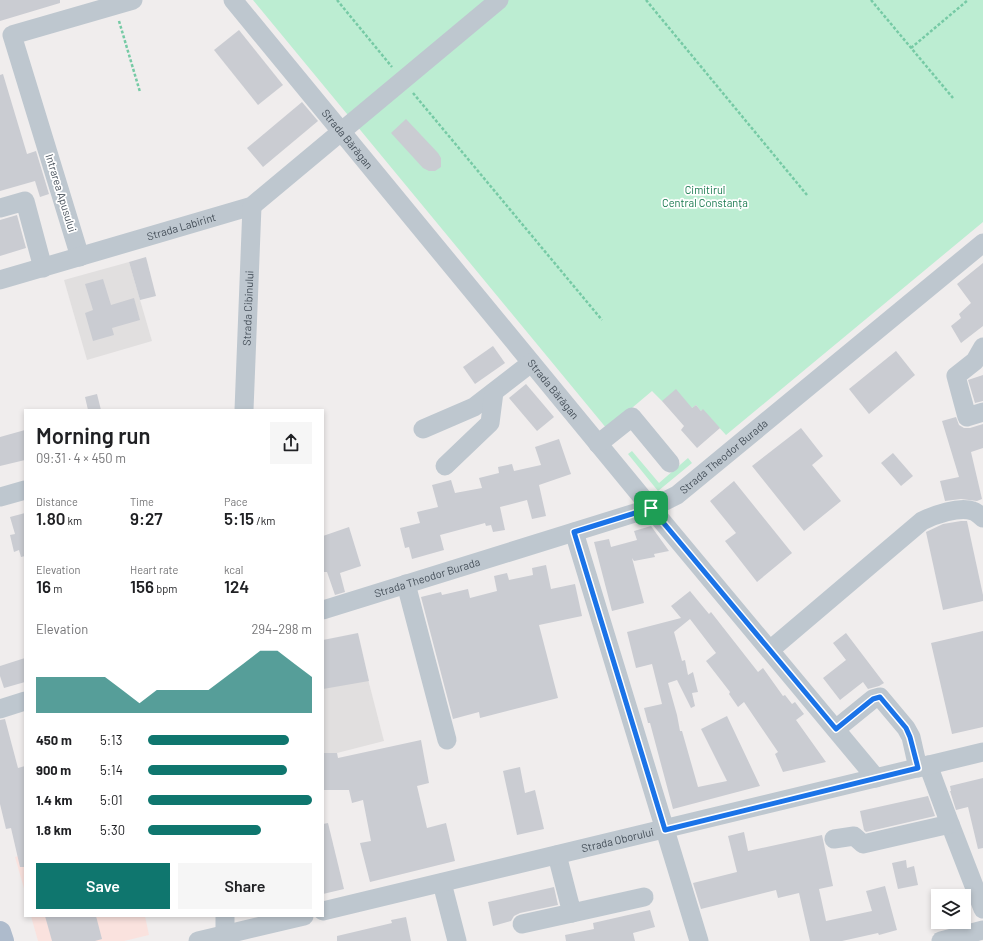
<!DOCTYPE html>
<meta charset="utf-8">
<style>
:root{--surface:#fff;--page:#f6f6f6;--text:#202124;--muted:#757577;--accent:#0f766e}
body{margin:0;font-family:Barlow,sans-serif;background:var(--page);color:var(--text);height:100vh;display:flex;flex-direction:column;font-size:15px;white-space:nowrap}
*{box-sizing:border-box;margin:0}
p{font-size:13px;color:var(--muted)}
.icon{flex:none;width:22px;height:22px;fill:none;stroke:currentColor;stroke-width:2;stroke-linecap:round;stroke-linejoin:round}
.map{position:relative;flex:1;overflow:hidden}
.panel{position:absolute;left:24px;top:409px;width:300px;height:508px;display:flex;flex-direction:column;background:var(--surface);border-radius:0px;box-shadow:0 2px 6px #0003}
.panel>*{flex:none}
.controls{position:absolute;left:931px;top:889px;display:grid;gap:8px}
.controls a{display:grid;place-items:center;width:40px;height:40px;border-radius:0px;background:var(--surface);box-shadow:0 2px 6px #0003;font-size:20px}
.pin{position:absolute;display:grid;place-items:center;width:34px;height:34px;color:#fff;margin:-17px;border-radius:8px;box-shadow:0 2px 6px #0006}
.round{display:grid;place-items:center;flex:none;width:42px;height:42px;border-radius:0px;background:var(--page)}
.summary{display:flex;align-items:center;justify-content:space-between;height:68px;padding:0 12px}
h1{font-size:22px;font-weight:600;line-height:30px}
.metrics{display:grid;grid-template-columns:repeat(3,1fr);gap:6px;height:68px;padding:4px 12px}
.metrics div{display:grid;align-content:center}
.metrics b{font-size:17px;font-weight:600}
.metrics small{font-size:11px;font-weight:400}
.metrics p{font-size:11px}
.chart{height:112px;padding:8px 12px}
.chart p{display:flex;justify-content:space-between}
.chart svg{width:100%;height:72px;margin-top:4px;fill:var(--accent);opacity:.7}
.button{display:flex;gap:8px;margin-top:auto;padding:8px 12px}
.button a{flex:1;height:46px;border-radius:0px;background:var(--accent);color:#fff;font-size:16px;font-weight:600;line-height:46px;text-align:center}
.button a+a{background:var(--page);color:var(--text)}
ul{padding:0 12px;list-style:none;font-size:13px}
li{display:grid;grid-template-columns:64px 48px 1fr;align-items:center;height:30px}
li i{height:10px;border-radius:5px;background:var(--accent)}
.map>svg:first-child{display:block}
.education{fill:#e1dfdf}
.medical{fill:#fae2de}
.green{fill:#bcedd2}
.building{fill:#caccd2}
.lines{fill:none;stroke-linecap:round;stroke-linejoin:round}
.path{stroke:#76caa5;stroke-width:2.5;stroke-dasharray:3 2;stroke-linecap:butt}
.minor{stroke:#bec7cf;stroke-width:19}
.major{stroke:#aebbcc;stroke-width:22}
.route-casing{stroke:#fff;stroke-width:8}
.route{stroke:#1a73e8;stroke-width:5}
.labels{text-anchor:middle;stroke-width:3.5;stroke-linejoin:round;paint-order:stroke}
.street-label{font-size:11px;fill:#46505a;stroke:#fff}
.park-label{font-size:11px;fill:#19794f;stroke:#fff}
</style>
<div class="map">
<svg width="983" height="941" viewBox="0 0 983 941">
<rect width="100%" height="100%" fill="#f0eded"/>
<g class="education">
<polygon points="129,262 152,341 87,360 64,280"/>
<polygon points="361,652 384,741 337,753 323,753 323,659"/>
</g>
<g class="medical">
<polygon points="25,854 25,892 15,857"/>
<polygon points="31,916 145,916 149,935 124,941 38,941"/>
</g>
<g class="green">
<polygon points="253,0 983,0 983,222 726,435 703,410 701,411 696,405 692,408 662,401 652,391 607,429"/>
<polygon points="632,451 659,483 688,458 692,463 658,491 628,454"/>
</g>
<g class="building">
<polygon points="0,0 60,0 60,3 0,21"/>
<polygon points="239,30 283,85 258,105 214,50"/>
<polygon points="3,74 27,154 36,151 49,194 40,197 35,181 0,191 0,75"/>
<polygon points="302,102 318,121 263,167 247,148"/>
<polygon points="406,119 438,153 441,158 441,167 435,171 429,171 423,168 391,133"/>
<polygon points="17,215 26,248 0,256 0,220"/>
<polygon points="146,257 156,296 140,300 129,262"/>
<polygon points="983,263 983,326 961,343 951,326 961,318 959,314 971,303 957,284"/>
<polygon points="103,279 111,305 134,298 140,320 112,328 114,335 93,341 85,313 93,310 85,284"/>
<polygon points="493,346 505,363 475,384 463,367"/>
<polygon points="896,351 915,375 869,414 849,389"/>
<polygon points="983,375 983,401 975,403 968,380"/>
<polygon points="526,384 554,417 537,431 509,398"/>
<polygon points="676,389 692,408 696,405 701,411 703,409 720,428 697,448 681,430 684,426 662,401"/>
<polygon points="97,394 101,410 88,410 85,397"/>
<polygon points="956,417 959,425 964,428 970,428 983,424 983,448 971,452 982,499 977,501 961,499 945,501 940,481 959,477 942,421"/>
<polygon points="801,428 823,456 812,465 841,501 804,531 752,466"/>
<polygon points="25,430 25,460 0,466 0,437"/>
<polygon points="559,439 571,474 539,485 546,516 532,519 527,500 500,507 505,530 493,532 491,525 486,526 485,523 440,535 444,550 412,559 409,547 405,548 400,528 420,523 417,512 438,507 432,485 451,480 455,493 482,488 479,478 499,473 498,467 512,464 514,471 541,465 535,447"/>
<polygon points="893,453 913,476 901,486 881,463"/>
<polygon points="734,481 792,553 757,582 725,541 736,533 710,501"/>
<polygon points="25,513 25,556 21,557 19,550 14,552 10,535 15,534 10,517"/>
<polygon points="961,521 967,521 983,595 983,601 943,610 926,532 943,524"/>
<polygon points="651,526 669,551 654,554 655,557 634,561 632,558 644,603 612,611 594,542 609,539 611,547 637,540 634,531"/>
<polygon points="349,527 361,566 340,573 345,592 335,595 327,572 323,572 323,536"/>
<polygon points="546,565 551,589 575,584 582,616 539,625 558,698 480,718 479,712 453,719 421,597 441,592 442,595 468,589 470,598 497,591 494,576 507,573 509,580 533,575 532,568"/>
<polygon points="690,591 709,614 711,612 758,672 763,668 783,696 785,695 792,704 795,702 804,714 796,720 826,762 783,772 775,754 778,752 744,702 738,707 729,694 730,692 706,661 716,653 690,619 674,632 682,661 685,660 688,675 693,672 698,692 692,693 695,706 691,708 677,680 668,683 677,715 680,731 682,731 698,787 727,781 701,729 727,716 760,786 673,809 650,723 648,723 644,708 662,704 652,664 636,668 627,632 681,618 671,606"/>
<polygon points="983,631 983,727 952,734 931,643"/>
<polygon points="358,633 369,681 323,689 323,640"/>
<polygon points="846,633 884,683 879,686 868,689 863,682 840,700 823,678 846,660 833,643"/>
<polygon points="25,658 25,682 4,688 0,676 0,666"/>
<polygon points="5,719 18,768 25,766 25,867 20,867 11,828 6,829 0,804 0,720"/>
<polygon points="421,740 429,783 417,786 427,828 446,823 455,861 370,882 360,843 371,841 363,800 352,803 349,790 323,790 323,753 337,753 338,758"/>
<polygon points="520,767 525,793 535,790 544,829 517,835 503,771"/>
<polygon points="983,778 983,848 978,849 968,807 956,810 950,791 951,791 950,786"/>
<polygon points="928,796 935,816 866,832 864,830 860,811"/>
<polygon points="328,823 344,889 323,894 323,824"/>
<polygon points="744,832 748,851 822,835 833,886 819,889 826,921 872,911 866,891 885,886 897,930 879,935 878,933 842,941 810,941 799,893 778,898 776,890 701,909 693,883 737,872 728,836"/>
<polygon points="906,860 907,868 914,866 918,885 898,889 892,863"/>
<polygon points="554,887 558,905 520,913 514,916 511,921 493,926 488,902"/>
<polygon points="650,910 655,927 633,933 635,941 566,941 565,935 594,929 593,923"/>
<polygon points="45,916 96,916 102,939 95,941 52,941"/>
<polygon points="406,917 411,941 337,941 337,936 392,923 391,920"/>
</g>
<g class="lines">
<g class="path">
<polyline points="337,0 392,67"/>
<polyline points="646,0 807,195"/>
<polyline points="871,0 953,98"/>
<polyline points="119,21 140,92"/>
<polyline points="911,48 968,0"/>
<polyline points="413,93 602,320"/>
</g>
<g class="minor">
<path id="s1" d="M233 0 651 508 876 778"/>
<polyline points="0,208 25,201 43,268"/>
<polyline points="80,257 12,35 133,0"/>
<path id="s2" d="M0 280 252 206 499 0"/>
<polyline points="983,347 975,361 956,376 967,417 983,412"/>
<path id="s3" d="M244 410 252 206"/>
<polyline points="423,429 474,407 531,363"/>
<polyline points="598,444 632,417 670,463"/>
<polyline points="445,466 490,423 494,392"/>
<polyline points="0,497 25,490"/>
<polyline points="574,532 699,941"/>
<polyline points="406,584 447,740"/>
<path id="s4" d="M323 610 651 508 677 495 983 243"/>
<path d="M770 650 922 521C934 515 959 506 973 511 977 512 980 516 983 518"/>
<polyline points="0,709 25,701"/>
<polyline points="836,729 873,699 880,697 906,728 911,737 918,768"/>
<polyline points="950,824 983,909"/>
<polyline points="834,839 854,836 863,844 950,824 928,765"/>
<polyline points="557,855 572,913 644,897"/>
<polyline points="442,883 457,941"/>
<path id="s5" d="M323 911 983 752"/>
<polyline points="522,924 572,913"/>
<polyline points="225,934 225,916"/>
<polyline points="198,941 304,916"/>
<polyline points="941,941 983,930"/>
</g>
<polyline class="major" points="0,932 3,941"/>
</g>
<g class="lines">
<g class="route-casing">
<polygon id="route" points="651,508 836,729 873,699 880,697 906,728 910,737 918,768 665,830 574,532"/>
</g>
<use href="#route" class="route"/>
</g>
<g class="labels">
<g class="street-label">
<text dy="4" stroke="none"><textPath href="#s1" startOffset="180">Strada Bărăgan</textPath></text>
<text transform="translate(61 193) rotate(73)" y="4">Intrarea Apusului</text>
<text dy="4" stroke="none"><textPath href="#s2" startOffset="189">Strada Labirint</textPath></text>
<text dy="4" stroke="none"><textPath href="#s3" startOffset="102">Strada Cibinului</textPath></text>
<text dy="4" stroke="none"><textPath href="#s1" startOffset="504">Strada Bărăgan</textPath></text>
<text dy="4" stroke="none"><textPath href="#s4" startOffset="433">Strada Theodor Burada</textPath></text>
<text dy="4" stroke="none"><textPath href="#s4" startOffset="109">Strada Theodor Burada</textPath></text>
<text dy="4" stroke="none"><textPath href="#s5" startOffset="303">Strada Oborului</textPath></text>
</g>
<g class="park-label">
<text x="705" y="194">Cimitirul<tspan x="705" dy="13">Central Constanța</tspan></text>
</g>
</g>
</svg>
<div class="controls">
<a><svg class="icon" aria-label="layers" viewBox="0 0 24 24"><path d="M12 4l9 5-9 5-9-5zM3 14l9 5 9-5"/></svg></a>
</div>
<div class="pin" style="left:651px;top:508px;background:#1e9e55"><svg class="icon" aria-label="arrive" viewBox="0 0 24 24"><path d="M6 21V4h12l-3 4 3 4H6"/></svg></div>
<section class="panel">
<div class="summary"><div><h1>Morning run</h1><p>09:31 · 4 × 450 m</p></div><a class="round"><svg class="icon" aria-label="share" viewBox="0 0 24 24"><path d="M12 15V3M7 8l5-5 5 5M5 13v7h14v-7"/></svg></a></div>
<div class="metrics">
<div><p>Distance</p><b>1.80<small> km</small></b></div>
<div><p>Time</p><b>9:27</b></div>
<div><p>Pace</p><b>5:15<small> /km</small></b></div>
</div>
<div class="metrics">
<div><p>Elevation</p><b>16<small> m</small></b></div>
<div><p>Heart rate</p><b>156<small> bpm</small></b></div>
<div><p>kcal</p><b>124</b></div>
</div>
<div class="chart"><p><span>Elevation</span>294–298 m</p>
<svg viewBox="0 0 160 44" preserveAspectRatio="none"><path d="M0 44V22L10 22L20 22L30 22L40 22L50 30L60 38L70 30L80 30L90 30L100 30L110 22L120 14L130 6L140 6L150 14L160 22V44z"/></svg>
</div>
<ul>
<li><b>450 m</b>5:13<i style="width:86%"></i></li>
<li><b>900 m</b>5:14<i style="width:85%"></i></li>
<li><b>1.4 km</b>5:01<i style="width:100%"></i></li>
<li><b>1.8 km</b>5:30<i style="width:69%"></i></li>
</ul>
<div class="button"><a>Save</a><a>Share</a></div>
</section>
</div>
